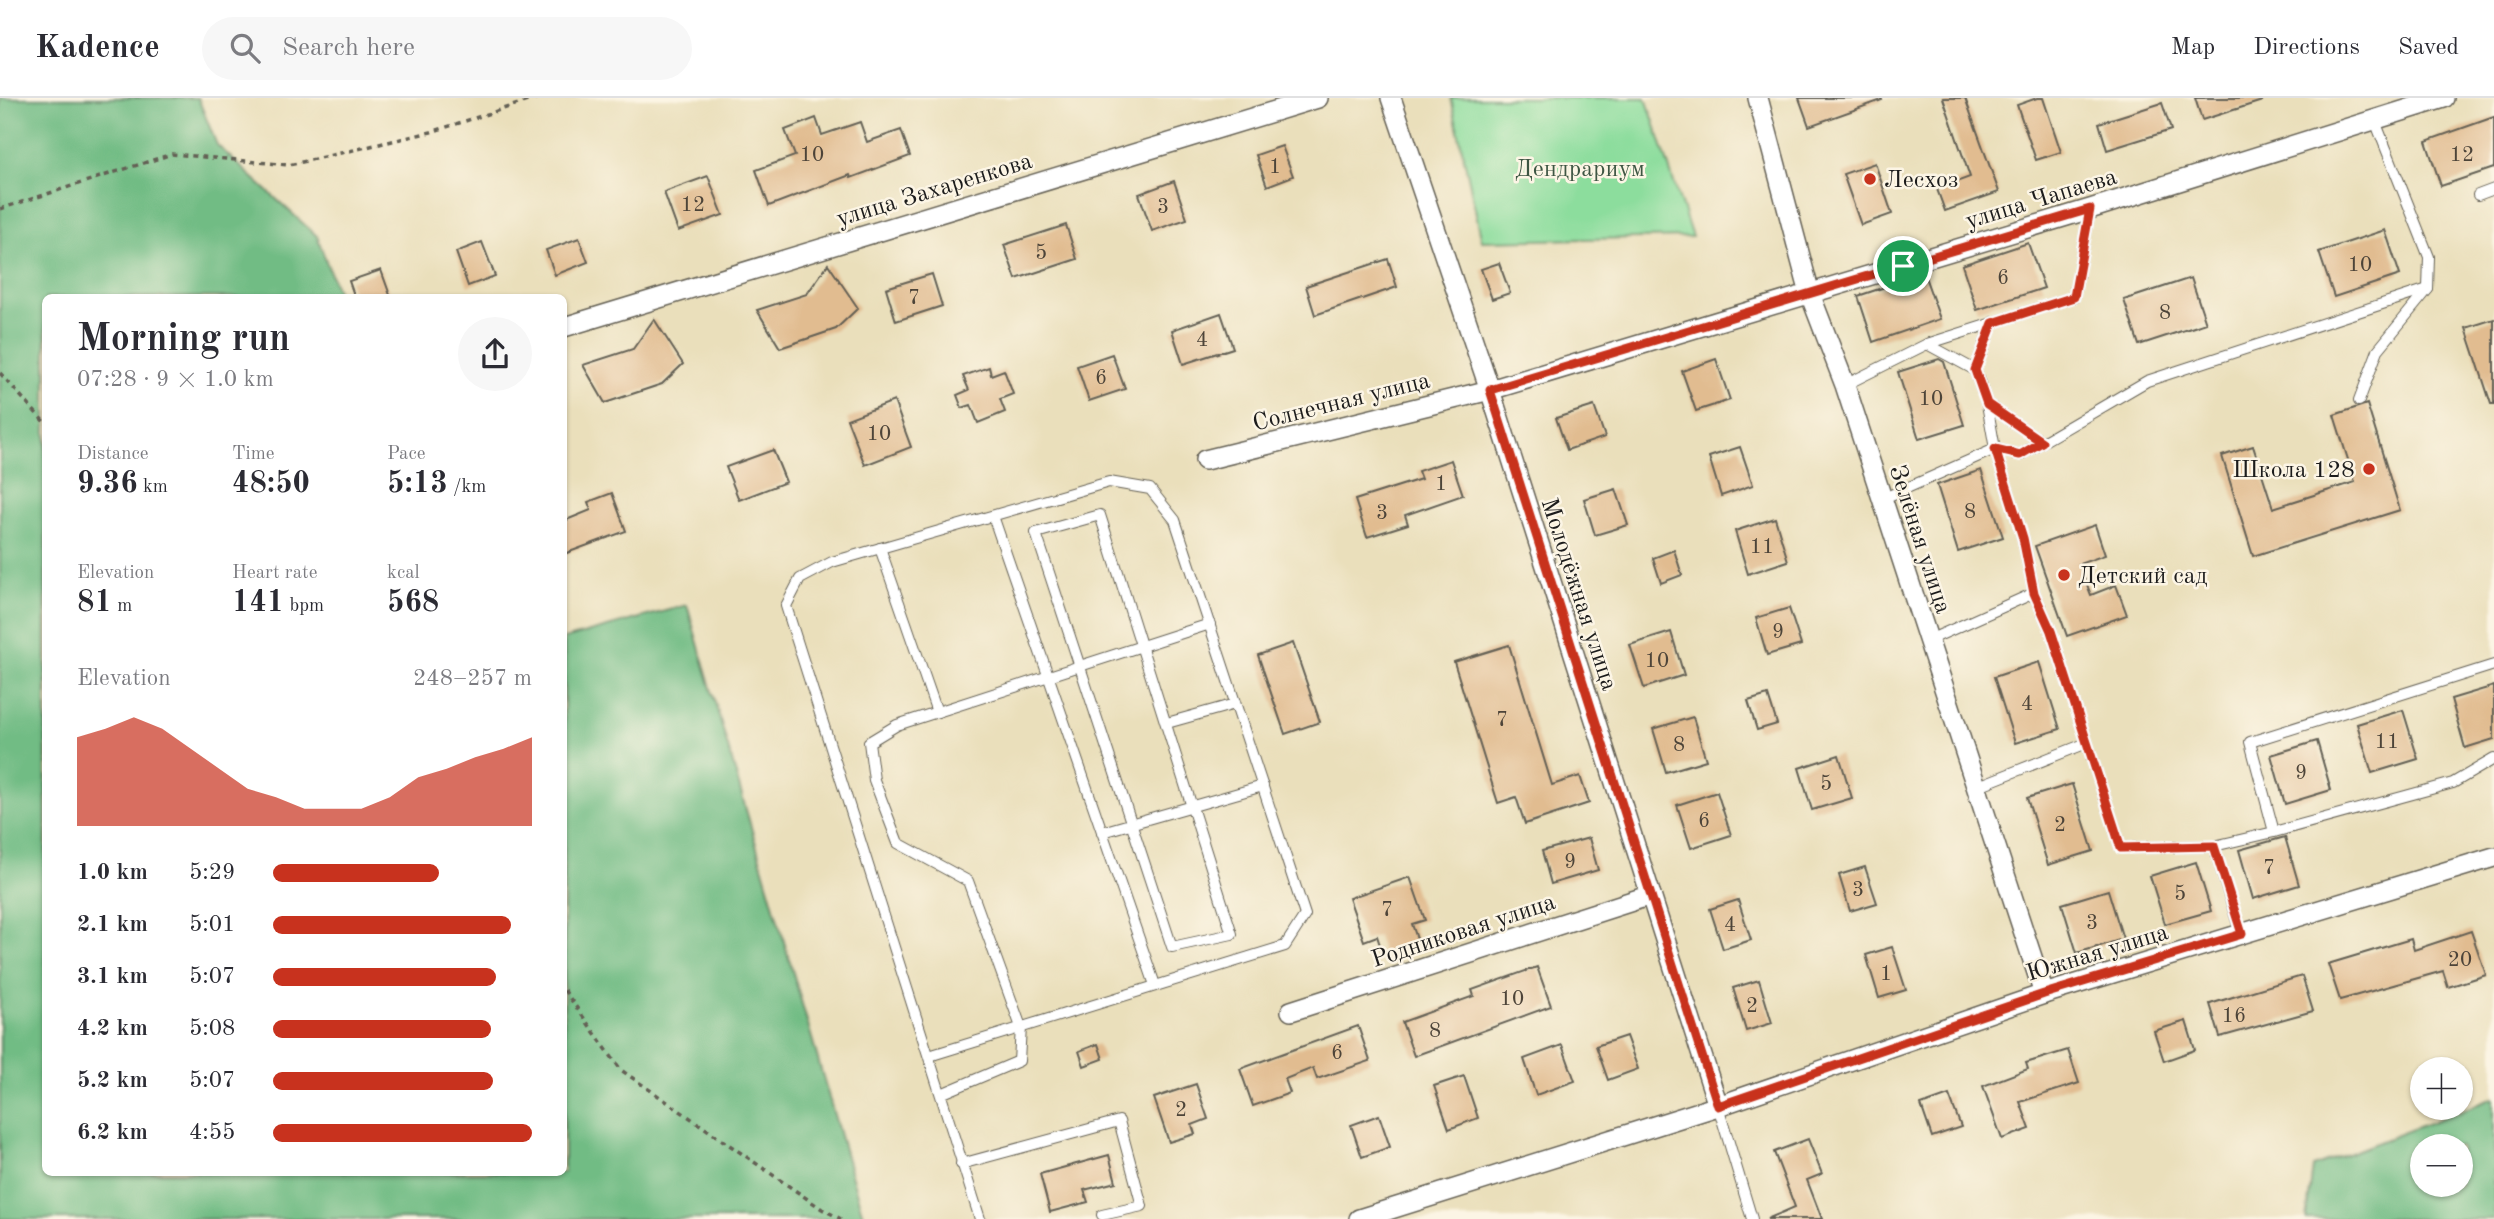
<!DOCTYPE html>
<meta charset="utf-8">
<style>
:root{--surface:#fff;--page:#f7f7f7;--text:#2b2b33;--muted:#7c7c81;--line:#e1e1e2;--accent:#c8321e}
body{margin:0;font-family:"Old Standard TT",serif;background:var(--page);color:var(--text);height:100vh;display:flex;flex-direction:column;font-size:26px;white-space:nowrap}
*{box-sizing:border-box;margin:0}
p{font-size:23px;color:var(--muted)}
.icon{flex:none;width:38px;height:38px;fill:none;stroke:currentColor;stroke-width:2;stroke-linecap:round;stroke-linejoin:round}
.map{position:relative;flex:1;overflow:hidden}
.details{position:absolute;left:42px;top:196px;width:525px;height:882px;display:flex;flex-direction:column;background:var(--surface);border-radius:10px;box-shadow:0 2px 5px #0004}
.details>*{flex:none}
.fabs{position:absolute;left:2410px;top:959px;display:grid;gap:14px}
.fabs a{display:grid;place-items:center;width:63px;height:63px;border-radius:50%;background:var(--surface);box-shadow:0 2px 5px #0004;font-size:35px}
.pin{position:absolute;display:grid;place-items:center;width:60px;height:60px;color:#fff;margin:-30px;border:4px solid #fff;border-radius:50%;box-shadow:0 2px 7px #0007}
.round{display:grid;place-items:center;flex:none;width:74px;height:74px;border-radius:37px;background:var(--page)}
.head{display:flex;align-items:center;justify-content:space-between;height:119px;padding:0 35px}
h1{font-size:38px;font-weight:800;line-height:52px}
.stats{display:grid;grid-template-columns:repeat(3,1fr);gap:10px;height:119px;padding:7px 35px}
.stats div{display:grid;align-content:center}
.stats b{font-size:30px;font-weight:800}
.stats small{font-size:19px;font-weight:400}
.stats p{font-size:19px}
.chart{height:196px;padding:14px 35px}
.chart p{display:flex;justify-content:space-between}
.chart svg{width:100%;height:126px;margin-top:7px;fill:var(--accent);opacity:.7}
ul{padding:0 35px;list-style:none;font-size:23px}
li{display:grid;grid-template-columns:112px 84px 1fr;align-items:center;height:52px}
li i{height:18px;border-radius:9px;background:var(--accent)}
header{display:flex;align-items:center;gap:42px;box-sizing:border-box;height:98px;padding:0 35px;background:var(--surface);border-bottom:2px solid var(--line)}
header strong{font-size:33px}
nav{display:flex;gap:38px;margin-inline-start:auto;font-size:24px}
.search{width:490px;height:63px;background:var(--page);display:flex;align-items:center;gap:18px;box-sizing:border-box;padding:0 24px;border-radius:38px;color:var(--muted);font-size:26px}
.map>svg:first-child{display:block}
.green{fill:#8cdd9d;stroke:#547c5c;stroke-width:2}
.forest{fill:#71bc84;stroke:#466c50;stroke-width:2;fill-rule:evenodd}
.building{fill:#e1bc90}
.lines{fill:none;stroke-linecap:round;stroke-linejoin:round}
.service-casing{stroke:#646054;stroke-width:12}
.minor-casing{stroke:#646054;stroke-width:22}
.path{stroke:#646054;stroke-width:3.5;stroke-dasharray:5 5;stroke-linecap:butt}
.service{stroke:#fff;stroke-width:10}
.minor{stroke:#fff;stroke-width:19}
.route-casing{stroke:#fff;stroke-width:14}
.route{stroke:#c8321e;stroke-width:9}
.poi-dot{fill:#c8321e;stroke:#fcf5e5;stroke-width:2.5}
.labels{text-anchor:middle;stroke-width:5;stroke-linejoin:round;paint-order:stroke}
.number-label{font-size:21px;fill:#4d4439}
.park-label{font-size:24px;fill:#3e5643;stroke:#fcf5e5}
.poi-label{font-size:24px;fill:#1c1c1c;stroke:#fcf5e5;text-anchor:start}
.street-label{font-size:24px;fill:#1c1c1c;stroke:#fcf5e5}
</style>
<header>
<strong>Kadence</strong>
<div class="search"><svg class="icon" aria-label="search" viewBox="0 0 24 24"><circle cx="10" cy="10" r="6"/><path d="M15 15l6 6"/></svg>Search here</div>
<nav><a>Map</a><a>Directions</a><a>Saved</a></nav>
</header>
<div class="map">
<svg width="2494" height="1121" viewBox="0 0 2494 1121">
<rect width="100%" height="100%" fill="#fcf5e5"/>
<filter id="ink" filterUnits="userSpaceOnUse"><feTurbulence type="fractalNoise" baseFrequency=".0143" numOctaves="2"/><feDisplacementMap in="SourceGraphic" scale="14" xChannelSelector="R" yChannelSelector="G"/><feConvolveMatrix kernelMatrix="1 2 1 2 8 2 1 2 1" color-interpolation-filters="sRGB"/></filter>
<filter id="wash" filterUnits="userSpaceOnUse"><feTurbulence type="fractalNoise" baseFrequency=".00686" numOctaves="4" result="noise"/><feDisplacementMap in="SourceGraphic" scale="28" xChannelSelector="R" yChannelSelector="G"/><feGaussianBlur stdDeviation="1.57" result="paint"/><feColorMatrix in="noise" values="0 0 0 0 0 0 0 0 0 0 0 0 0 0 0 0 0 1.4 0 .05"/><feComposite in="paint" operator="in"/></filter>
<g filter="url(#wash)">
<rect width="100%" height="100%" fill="#eadfbb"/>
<polygon class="green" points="1451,0 1646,0 1692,139 1482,143"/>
<g class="forest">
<polygon points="0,0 198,0 217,47 317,138 339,199 46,200 46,1074 564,1074 564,541 687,507 864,1121 0,1121"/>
<path d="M2494 1000V1121H2306L2313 1069ZM2422 1048H2460V1087H2422Z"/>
</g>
<g id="blocks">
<g class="building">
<polygon points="1799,0 1881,0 1882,2 1809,28"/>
<polygon points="1943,0 1965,0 1999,94 1945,113 1937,91 1970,79"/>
<polygon points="2037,0 2043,0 2061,54 2036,62 2017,7"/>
<polygon points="2195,0 2261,0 2262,3 2202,22"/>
<polygon points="2162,5 2171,32 2107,52 2099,25"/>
<polygon points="2494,19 2494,70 2441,88 2426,43"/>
<polygon points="816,20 822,37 860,24 867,44 901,32 910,58 851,80 850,77 769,108 756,72 795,58 785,32"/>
<polygon points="1282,48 1293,78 1267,88 1256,57"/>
<polygon points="1875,65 1892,116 1861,127 1843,76"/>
<polygon points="708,78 723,117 678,133 664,94"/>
<polygon points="1174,83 1187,121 1152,133 1139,96"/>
<polygon points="1066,127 1077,161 1016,181 1004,147"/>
<polygon points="2385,132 2400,177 2334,199 2319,154"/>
<polygon points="579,140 588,164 555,177 546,152"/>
<polygon points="482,144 495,178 468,188 456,154"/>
<polygon points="2028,145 2044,190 1977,212 1962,167"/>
<polygon points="1388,161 1397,189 1315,217 1306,188"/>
<polygon points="1499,165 1510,195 1492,201 1481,171"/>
<polygon points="828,166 858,210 836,231 780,250 757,212 807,196"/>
<polygon points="381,172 391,200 355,200 349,183"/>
<polygon points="932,176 942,208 896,223 886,190"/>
<polygon points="1924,176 1940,221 1873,244 1858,198"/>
<polygon points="2191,180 2206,225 2139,247 2124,202"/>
<polygon points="1221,215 1233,250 1183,266 1172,232"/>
<polygon points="654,221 683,266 662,286 605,305 583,267 633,251"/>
<polygon points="2494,221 2494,306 2491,306 2466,230"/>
<polygon points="1112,256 1125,291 1089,303 1077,268"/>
<polygon points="1716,261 1730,302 1696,313 1682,273"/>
<polygon points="1939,261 1944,264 1964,327 1919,341 1898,274"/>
<polygon points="989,269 991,277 1004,272 1013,296 1000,301 1005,314 978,325 971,307 962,310 957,297 969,292 963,278"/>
<polygon points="894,303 911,349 865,367 847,321"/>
<polygon points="2367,306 2400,412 2253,458 2222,358 2253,348 2273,410 2355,384 2334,317"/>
<polygon points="1594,308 1605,339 1567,352 1556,320"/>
<polygon points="1740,349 1753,387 1721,398 1709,359"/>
<polygon points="773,352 786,384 739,402 726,369"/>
<polygon points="1451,362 1463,397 1405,417 1408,426 1367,439 1355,402 1421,381 1418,373"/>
<polygon points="1981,372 2003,439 1958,454 1937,387"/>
<polygon points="1616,391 1628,427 1595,437 1584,401"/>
<polygon points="612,395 626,433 564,456 564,423 591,412 588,404"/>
<polygon points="1775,420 1788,463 1748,476 1735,433"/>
<polygon points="2095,427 2105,457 2079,466 2091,497 2116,487 2127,517 2067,538 2035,448"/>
<polygon points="1674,452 1682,477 1661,485 1653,460"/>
<polygon points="1789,510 1801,547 1767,557 1756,520"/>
<polygon points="1671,534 1684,577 1644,590 1630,547"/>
<polygon points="1293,545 1320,624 1285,636 1258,557"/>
<polygon points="1509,547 1552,687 1580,678 1589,705 1525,726 1516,699 1498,705 1454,564"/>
<polygon points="2039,564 2060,631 2015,645 1994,579"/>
<polygon points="2494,588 2494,641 2465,650 2451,601"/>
<polygon points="1768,597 1777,626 1757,632 1748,603"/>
<polygon points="2403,612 2418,661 2372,675 2357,626"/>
<polygon points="1693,619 1706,662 1666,674 1653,631"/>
<polygon points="2317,643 2331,692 2285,706 2271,657"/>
<polygon points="1839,657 1852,700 1812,712 1799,670"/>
<polygon points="2072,686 2093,753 2048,767 2027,700"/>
<polygon points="1717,694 1731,737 1691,750 1677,707"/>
<polygon points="2285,739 2299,787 2253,801 2239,752"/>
<polygon points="1589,740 1598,772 1551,786 1542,753"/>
<polygon points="2196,764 2211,813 2165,826 2150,778"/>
<polygon points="1865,769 1877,805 1850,813 1839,777"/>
<polygon points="1410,779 1425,822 1412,826 1418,844 1383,856 1377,838 1364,843 1349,800"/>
<polygon points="2108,792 2123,841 2077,855 2062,806"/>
<polygon points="1738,802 1751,842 1723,851 1710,811"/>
<polygon points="2471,833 2486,877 2448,889 2443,873 2340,902 2328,866 2411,841 2414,852"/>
<polygon points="1892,849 1906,892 1879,900 1866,857"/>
<polygon points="1537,869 1551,908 1414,958 1402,924 1474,898 1472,892"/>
<polygon points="2302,878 2313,913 2220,939 2210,906"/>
<polygon points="1759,882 1772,925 1746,933 1733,890"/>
<polygon points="2186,923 2195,952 2164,963 2154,933"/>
<polygon points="1358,928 1370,963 1317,981 1313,970 1285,981 1290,995 1253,1008 1240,971"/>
<polygon points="1626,938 1638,971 1608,982 1596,948"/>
<polygon points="1098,946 1103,961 1084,968 1079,953"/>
<polygon points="1562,947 1575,983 1536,997 1524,961"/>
<polygon points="2068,952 2079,985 2020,1004 2030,1031 2002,1041 1983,988 2028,971 2026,965"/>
<polygon points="1464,978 1478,1020 1449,1031 1434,988"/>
<polygon points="1196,986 1208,1021 1192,1027 1195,1036 1169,1044 1154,1000"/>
<polygon points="1949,997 1961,1029 1932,1039 1921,1007"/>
<polygon points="1379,1017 1390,1049 1362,1059 1351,1027"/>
<polygon points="1808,1041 1822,1076 1807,1082 1822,1121 1767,1121 1795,1109 1774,1054"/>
<polygon points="1109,1057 1116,1084 1084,1092 1088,1104 1050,1114 1040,1076"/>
</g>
</g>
</g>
<g filter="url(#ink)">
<use href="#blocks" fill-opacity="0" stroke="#646054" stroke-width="2"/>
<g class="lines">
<g class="service-casing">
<g id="service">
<polyline points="2478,97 2494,91"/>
<polyline points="1927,246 1975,272 1987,306 1995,351 2023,440 2034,495 1929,542"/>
<polyline points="1975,272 1993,224"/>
<polyline points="1845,287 1927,246 2074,199 2090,111"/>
<polyline points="2359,303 2378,252 2428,191 2429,159 2375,23"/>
<polyline points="1987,306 2042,344"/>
<polyline points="1882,401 1995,351 2020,357 2147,283 2428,191"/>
<polygon points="1100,417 1232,836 1172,849 1036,435"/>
<polyline points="993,418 1155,887"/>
<polyline points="880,450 937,614"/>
<polyline points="2034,495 2051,533 2121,750 2214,748 2241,836"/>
<polyline points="1167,625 1235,606"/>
<polyline points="1976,689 2087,645"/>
<polyline points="1102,734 1263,688"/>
<polyline points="2274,734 2250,644 2494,567"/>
<polyline points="2214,748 2274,734 2453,685 2494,661"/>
<polyline points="929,958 1285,848 1305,817 1175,422 1150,391 1109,384 832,464 800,481 786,508 980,1121"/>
<polyline points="941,996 1019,963 1021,929 968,783 898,745 874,682 869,644 897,627 1210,526"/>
<polyline points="1718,1008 1752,1121"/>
<polyline points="961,1066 1119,1023 1142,1108 1102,1117"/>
</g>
</g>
<g class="minor-casing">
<g id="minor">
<polyline points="1391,0 1490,292 1718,1008"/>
<polyline points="1758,0 1810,196 1845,287 2044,896"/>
<polyline points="564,229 1318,0"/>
<polyline points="1205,362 1490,292 2090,111 2444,0"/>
<polyline points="1291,913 1651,797"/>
<polyline points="1359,1121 1718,1008 2044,896 2494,759"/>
</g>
</g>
<g class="path">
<polyline points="0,111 172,56 289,67 431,34 537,0"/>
<polyline points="0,275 46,326"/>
<polyline points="564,892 621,972 822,1111 841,1121"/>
</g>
<use href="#service" class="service"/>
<use href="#minor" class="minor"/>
</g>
</g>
<g class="lines" filter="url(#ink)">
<g class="route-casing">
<polygon id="route" points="2090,111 2074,199 1993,225 1975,272 1987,306 2042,344 2020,357 1995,351 2023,440 2034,495 2051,533 2121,750 2214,748 2242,836 2044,896 1718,1008 1490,292"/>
</g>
<use href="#route" class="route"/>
</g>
<g class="poi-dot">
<circle cx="1870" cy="81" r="7"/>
<circle cx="2369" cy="371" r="7"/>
<circle cx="2064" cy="477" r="7"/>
</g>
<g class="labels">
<g class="number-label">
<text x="812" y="63">10</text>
<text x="2462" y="63">12</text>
<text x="1275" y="75">1</text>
<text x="693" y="113">12</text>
<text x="1163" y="115">3</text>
<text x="1041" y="161">5</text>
<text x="2360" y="173">10</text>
<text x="2003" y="186">6</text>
<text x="914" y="206">7</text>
<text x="2165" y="221">8</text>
<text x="1202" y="248">4</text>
<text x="1101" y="286">6</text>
<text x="1931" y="307">10</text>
<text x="879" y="342">10</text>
<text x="1441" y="392">1</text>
<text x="1970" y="420">8</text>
<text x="1382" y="421">3</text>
<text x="1762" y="455">11</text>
<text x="1778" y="540">9</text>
<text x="1657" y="569">10</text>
<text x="2027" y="612">4</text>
<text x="1502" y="628">7</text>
<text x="2387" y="650">11</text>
<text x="1679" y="653">8</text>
<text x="2301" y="681">9</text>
<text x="1826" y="692">5</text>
<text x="1704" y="729">6</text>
<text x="2060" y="733">2</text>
<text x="1570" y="770">9</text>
<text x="2269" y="776">7</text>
<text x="1858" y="798">3</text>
<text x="2180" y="802">5</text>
<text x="1387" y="818">7</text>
<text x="2092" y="831">3</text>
<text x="1730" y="833">4</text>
<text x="2460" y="868">20</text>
<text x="1886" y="882">1</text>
<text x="1512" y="907">10</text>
<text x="1752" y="914">2</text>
<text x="2234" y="924">16</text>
<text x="1435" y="939">8</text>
<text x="1337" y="961">6</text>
<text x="1181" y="1018">2</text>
</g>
<g class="park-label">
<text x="1580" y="78">Дендрариум</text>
</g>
<g class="poi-label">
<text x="1884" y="89">Лесхоз</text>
<text x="2355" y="379" text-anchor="end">Школа 128</text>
<text x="2078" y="485">Детский сад</text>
</g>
<g class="street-label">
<text transform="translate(934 91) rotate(-17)" y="8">улица Захаренкова</text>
<text transform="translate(2041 100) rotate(-17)" y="8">улица Чапаева</text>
<text transform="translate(1341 303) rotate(-14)" y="8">Солнечная улица</text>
<text transform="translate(1921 441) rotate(72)" y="8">Зелёная улица</text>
<text transform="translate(1580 496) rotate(72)" y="8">Молодёжная улица</text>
<text transform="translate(1463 832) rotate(-18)" y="8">Родниковая улица</text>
<text transform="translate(2097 854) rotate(-17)" y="8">Южная улица</text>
</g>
</g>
</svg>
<div class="fabs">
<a>+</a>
<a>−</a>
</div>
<div class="pin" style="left:1903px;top:168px;background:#1e9e55"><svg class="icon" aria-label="arrive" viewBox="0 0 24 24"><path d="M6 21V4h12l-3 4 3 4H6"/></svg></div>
<section class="details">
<div class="head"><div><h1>Morning run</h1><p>07:28 · 9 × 1.0 km</p></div><a class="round"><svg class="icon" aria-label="share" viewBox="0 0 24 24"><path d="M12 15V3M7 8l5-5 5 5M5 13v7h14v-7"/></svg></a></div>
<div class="stats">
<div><p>Distance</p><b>9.36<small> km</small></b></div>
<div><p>Time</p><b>48:50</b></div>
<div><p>Pace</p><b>5:13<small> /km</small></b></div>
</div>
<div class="stats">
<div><p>Elevation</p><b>81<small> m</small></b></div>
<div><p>Heart rate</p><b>141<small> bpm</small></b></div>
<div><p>kcal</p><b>568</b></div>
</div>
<div class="chart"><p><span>Elevation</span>248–257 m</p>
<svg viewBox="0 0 160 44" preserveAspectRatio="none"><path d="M0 44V13L10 10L20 6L30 10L40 17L50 24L60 31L70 34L80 38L90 38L100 38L110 34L120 27L130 24L140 20L150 17L160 13V44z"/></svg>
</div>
<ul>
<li><b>1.0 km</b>5:29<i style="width:64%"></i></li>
<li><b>2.1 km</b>5:01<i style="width:92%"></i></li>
<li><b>3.1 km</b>5:07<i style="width:86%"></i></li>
<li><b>4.2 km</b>5:08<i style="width:84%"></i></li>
<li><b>5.2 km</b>5:07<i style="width:85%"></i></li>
<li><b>6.2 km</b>4:55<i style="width:100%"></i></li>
</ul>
</section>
</div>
